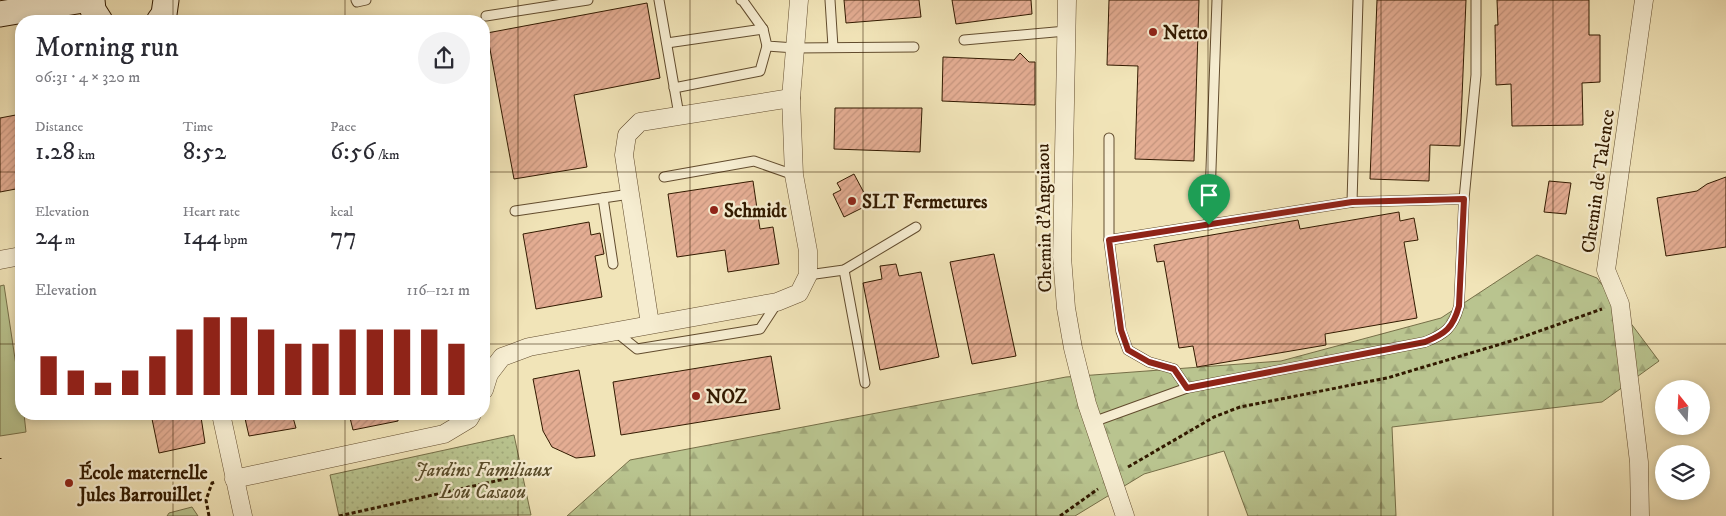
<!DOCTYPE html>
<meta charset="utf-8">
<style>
:root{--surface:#fff;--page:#f2f2f3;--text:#2b2b33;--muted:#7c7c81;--accent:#8f2418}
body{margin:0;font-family:"IM FELL DW Pica",serif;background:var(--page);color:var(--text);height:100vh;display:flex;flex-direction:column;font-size:19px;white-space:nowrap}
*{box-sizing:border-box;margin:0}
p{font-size:16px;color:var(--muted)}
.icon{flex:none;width:28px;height:28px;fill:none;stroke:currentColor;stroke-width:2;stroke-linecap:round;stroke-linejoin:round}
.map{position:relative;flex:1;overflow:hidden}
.drawer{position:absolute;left:15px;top:15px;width:475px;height:405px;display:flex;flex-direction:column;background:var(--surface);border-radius:20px;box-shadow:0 2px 8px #0003}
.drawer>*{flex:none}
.needle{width:32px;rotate:342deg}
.tools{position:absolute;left:1655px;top:380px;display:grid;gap:10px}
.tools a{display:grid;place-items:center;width:55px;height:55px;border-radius:50%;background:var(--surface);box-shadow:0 2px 8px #0003;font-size:25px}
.pin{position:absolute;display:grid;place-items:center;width:42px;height:42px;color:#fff;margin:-51px -21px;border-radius:50% 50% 50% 0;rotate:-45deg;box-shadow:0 0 5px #0007}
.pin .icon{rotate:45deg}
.round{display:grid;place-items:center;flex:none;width:52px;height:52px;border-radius:26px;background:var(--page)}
.overview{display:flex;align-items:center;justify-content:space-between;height:85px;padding:0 20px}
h1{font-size:28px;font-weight:600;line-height:38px}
.stats{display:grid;grid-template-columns:repeat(3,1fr);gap:8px;height:85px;padding:5px 20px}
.stats div{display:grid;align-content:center}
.stats b{font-size:25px;font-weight:600}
.stats small{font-size:14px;font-weight:400}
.stats p{font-size:14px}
.chart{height:140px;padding:10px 20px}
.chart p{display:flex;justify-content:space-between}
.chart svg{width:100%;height:90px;margin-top:5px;stroke:var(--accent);stroke-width:6}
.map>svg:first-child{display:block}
.grass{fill:#b9c48f;stroke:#766f48}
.forest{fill:url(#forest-firs);stroke:#766f48}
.park{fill:url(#park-dots);stroke:#766f48}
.building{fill:url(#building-hatch);stroke:#321a00}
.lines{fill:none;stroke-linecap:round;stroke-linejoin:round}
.service-casing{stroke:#624c2e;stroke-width:11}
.minor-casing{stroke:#624c2e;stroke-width:19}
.secondary-casing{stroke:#321a00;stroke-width:27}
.path{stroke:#321a00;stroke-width:3;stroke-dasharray:4 2.5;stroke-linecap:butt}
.service{stroke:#f6edd1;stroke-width:9}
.minor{stroke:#f6edd1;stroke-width:18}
.secondary{stroke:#f6edd1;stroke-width:25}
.route-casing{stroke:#fff;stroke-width:10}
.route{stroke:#8f2418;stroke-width:6}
.grid{fill:none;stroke:#321a00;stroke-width:1;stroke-opacity:0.55}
.poi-dot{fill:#8f2418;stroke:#f6edd1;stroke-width:2}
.labels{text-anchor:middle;stroke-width:4.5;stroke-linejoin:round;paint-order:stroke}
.poi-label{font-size:19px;font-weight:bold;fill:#321a00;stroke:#f6edd1;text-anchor:start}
.street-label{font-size:19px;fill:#321a00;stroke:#f6edd1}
.park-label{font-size:19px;font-style:italic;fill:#5a4d2b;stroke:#f6edd1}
</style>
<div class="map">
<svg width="1726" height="516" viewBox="0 0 1726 516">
<defs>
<pattern id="forest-firs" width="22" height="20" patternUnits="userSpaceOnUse" patternTransform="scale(1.25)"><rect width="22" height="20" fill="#b9c48f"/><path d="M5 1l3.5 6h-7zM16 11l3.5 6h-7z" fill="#a0a87a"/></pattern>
<pattern id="park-dots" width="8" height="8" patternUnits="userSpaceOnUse" patternTransform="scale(1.25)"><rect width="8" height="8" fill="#b9c48f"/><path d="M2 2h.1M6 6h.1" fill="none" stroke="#a0a87a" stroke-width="1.8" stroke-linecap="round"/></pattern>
<pattern id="building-hatch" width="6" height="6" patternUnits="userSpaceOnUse" patternTransform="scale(1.25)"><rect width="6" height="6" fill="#e4ad93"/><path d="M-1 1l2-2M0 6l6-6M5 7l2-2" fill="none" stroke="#c4947d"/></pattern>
</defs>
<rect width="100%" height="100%" fill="#f1e4b8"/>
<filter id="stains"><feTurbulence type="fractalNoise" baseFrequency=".004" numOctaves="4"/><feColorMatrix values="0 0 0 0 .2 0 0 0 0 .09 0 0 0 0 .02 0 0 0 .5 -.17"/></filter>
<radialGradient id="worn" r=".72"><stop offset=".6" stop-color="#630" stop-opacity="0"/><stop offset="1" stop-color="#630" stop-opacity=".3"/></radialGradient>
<g class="grass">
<polygon points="4,285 21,399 21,414 24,414 26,432 0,436 0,286"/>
<polygon points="192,507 198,516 167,516 169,513"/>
</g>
<polygon class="forest" points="1537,255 1597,278 1659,361 1602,402 1392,427 1396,516 1248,516 1224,451 1144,474 1075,516 567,516 630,460 1066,377 1281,361 1441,318"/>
<polygon class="park" points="514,435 531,515 339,516 330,475"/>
<g class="building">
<polygon points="844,0 919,0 921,17 846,23"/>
<polygon points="952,0 1031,0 1032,14 956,24"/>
<polygon points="1109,0 1199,0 1194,161 1135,159 1138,66 1107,65"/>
<polygon points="1377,0 1466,0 1460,146 1430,145 1429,181 1370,179"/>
<polygon points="1497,0 1589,0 1589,35 1600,35 1600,82 1582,83 1583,125 1512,126 1511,84 1496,85 1495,25 1498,25"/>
<polygon points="647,3 660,78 574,95 587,167 514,179 487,33"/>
<polygon points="1020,53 1029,62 1035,62 1035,105 942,101 943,57 1014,60"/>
<polygon points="835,108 922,108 920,152 834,149"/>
<polygon points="21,114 21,188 0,192 0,118"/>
<polygon points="854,174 870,204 844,217 833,194 841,190 837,183"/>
<polygon points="1726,177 1726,247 1666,256 1657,198 1697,191 1707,184"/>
<polygon points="753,181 760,229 773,227 779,264 728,272 725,250 677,257 668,194"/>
<polygon points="1549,181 1571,183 1566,214 1544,212"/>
<polygon points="1399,212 1400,221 1414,218 1418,240 1404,242 1417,318 1325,334 1326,345 1197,367 1193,346 1179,348 1164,261 1157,262 1154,245 1298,220 1300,229"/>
<polygon points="589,222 591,235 600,233 604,254 595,256 602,297 536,309 523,234"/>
<polygon points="994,254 1016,356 972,364 950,262"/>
<polygon points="896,264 899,276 921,272 939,357 880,370 863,283 882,279 880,266"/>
<polygon points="771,356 780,409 621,435 613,382"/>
<polygon points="579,370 595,456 576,458 552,447 543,431 533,379"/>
<polygon points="151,414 194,414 195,419 201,417 205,443 159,453"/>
<polygon points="244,414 292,414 296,428 249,436"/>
<polygon points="349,414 398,414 398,421 353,430"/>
</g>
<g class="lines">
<g class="service-casing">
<g id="service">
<polyline points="356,0 357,2 366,0"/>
<polyline points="659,0 679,115"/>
<polyline points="741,0 743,1 763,29 767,46 795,48 914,47"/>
<polyline points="830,0 833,47"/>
<polyline points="486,16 588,0"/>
<polyline points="964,40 1066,31"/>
<polyline points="667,43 763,29"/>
<polyline points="674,88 760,71 767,46"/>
<polyline points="1109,138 1109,240 1121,331 1128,350 1149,362 1174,369 1187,388"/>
<polyline points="664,177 754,161 794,175"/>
<polyline points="603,198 613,264"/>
<polyline points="1352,202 1464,199"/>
<polyline points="515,211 630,194"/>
<polyline points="1209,225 1217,0"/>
<polyline points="1109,240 1352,202 1358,0"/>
<polyline points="844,270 865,383"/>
<polyline points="808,275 844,270 916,227"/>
<polyline points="616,332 637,349 760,329 777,303"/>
<path d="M1093 422 1187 388 1425 342C1445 334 1453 328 1459 306L1464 199 1476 75V0"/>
</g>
</g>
<g class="minor-casing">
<g id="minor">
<polyline points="1067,0 1062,257 1066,308 1073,348 1087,404 1125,516"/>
<polyline points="0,260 21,256"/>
<polyline points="650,324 624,155 627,135 640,122 791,98"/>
<polyline points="484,390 489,374 502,357 529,347 777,302 799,293 808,275 808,251 794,175 791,98 799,0"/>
<polyline points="221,414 243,516"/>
<polyline points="234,479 444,434 469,419 472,414"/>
<polyline points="1640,516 1639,462 1620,304 1606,270 1644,0"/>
</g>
</g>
<g class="secondary-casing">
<g id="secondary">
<polyline points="92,0 93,10 100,21"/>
<polyline points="0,14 83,0"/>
<polyline points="159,21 164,14 166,0"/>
</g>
</g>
<g class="path">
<polyline points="0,458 0,459"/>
<polyline points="1128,467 1214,417 1240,407 1387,378 1511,341 1602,309"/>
<polyline points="209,516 206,500 212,483 216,482"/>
<polyline points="339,516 518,476"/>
<polyline points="1060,516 1098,489"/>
</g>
<use href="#service" class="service"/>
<use href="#minor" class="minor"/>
<use href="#secondary" class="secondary"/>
</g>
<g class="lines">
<g class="route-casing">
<path id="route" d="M1464 199 1459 306C1453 328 1445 334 1425 342L1187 388 1174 369 1149 362 1128 350 1121 330 1109 240 1352 202Z"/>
</g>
<use href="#route" class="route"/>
</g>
<path class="grid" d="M173 0V21M345 0V21M518 0V516M690 0V516M863 0V516M1036 0V516M1208 0V516M1381 0V516M1553 0V516M0 172H21M484 172H1726M0 344H21M484 344H1726M173 414V516M345 414V516"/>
<g class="poi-dot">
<circle cx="1153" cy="32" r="5"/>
<circle cx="852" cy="201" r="5"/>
<circle cx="714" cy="210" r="5"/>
<circle cx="696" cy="396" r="5"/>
<circle cx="69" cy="483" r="5"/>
</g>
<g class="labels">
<g class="poi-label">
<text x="1163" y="39">Netto</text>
<text x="862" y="208">SLT Fermetures</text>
<text x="724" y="217">Schmidt</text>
<text x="706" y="403">NOZ</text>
<text x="79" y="479">École maternelle<tspan x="79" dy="22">Jules Barrouillet</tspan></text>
</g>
<g class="street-label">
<text transform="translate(1597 181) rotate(-82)" y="7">Chemin de Talence</text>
<text transform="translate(1043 218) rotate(-91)" y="7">Chemin d'Anguiaou</text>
</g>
<g class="park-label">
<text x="483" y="476">Jardins Familiaux<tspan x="483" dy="22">Lou Casaou</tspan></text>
</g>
</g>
<rect width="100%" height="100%" filter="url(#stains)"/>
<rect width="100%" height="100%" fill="url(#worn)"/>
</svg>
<div class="tools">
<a><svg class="needle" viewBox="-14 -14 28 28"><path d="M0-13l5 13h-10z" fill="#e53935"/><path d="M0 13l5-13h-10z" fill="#7c7c81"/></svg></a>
<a><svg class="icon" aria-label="layers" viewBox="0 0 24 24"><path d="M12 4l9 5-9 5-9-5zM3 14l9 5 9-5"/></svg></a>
</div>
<div class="pin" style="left:1209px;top:225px;background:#1e9e55"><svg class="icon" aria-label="arrive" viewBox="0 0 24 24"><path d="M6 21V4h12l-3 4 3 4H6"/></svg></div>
<section class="drawer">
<div class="overview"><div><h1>Morning run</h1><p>06:31 · 4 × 320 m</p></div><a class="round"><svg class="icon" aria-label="share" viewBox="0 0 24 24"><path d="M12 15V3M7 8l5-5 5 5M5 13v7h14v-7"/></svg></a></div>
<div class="stats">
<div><p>Distance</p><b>1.28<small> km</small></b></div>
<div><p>Time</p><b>8:52</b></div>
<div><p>Pace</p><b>6:56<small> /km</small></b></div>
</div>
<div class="stats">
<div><p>Elevation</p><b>24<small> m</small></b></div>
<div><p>Heart rate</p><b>144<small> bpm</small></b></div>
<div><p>kcal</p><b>77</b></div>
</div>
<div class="chart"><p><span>Elevation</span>116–121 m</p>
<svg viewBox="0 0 160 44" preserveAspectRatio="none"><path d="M5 44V25M15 44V32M25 44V38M35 44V32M45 44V25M55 44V12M65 44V6M75 44V6M85 44V12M95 44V19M105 44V19M115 44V12M125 44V12M135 44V12M145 44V12M155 44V19"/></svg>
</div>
</section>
</div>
